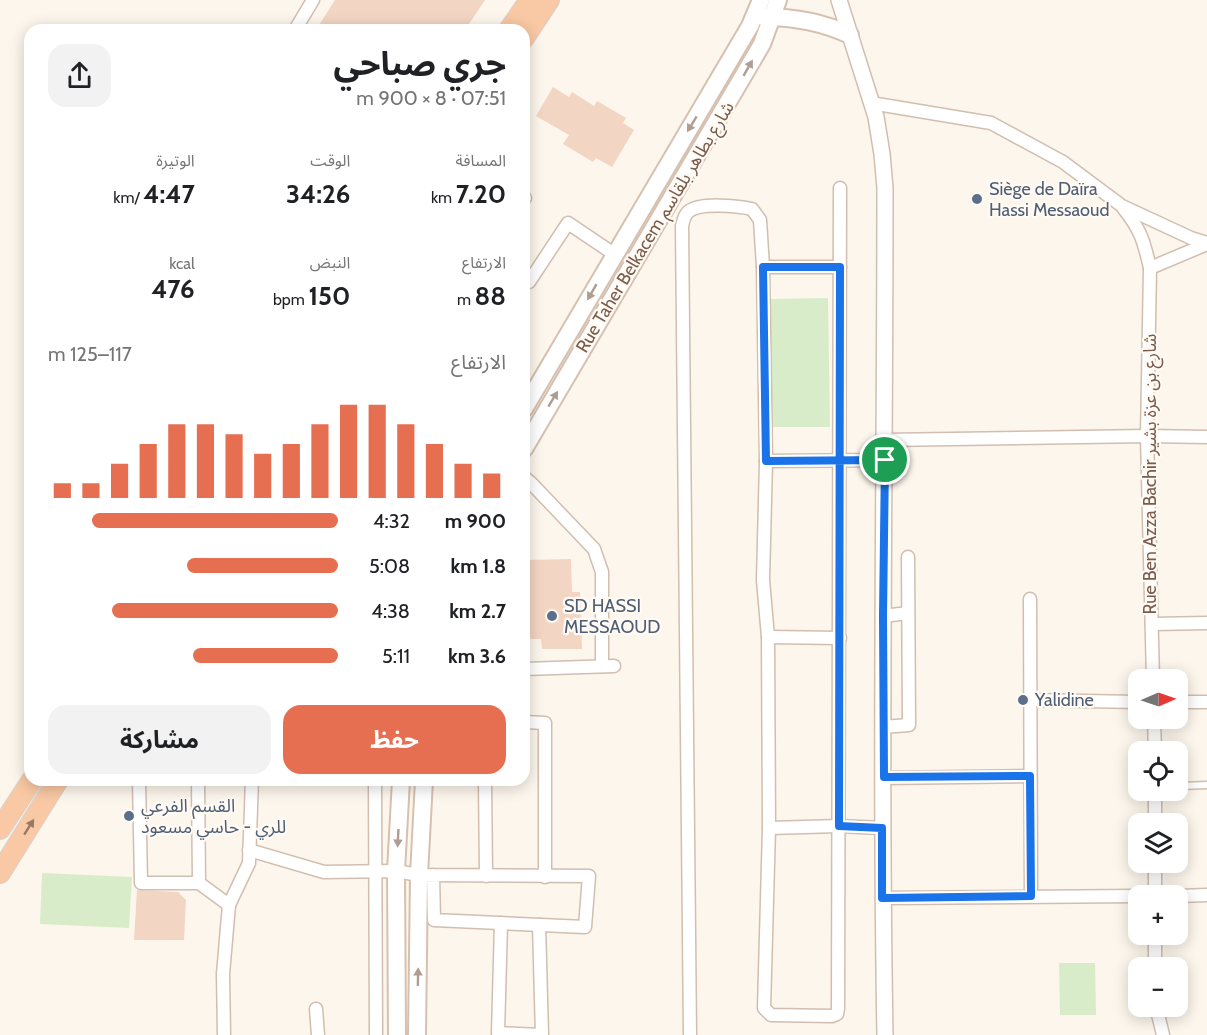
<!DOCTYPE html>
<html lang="ar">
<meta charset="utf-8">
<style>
:root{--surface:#fff;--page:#f2f2f2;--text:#202124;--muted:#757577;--accent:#e76f51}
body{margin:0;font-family:Cabin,"Noto Sans Arabic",sans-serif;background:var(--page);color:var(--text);direction:rtl;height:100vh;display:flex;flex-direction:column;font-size:22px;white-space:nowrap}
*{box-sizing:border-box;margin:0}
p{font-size:20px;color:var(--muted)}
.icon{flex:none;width:33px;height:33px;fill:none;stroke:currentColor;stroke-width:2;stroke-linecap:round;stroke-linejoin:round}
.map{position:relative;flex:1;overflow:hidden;direction:ltr}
.drawer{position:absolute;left:24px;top:24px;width:506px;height:762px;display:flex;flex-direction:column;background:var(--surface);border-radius:18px;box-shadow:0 3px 15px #0003;direction:rtl}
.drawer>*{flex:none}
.needle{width:39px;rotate:88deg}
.controls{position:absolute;left:1128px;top:669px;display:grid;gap:12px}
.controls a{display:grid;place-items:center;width:60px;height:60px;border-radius:12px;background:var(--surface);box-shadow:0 3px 15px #0003;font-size:30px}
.pin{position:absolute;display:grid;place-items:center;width:51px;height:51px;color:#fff;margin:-26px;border:3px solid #fff;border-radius:50%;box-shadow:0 2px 6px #0007}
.round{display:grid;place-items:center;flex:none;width:63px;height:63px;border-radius:18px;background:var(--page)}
.headline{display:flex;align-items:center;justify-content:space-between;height:102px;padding:0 24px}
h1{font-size:33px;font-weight:700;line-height:45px}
.stats{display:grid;grid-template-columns:repeat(3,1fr);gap:9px;height:102px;padding:6px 24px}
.stats div{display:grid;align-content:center}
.stats b{font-size:26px;font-weight:700}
.stats small{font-size:16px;font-weight:400}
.stats p{font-size:16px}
.chart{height:168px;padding:12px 24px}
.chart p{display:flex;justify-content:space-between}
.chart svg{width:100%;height:108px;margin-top:6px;stroke:var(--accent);stroke-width:6}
.button{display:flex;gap:12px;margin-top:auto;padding:12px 24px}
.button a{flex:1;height:69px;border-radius:18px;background:var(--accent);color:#fff;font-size:24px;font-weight:700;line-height:69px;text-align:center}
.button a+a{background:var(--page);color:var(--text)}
ul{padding:0 24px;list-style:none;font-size:20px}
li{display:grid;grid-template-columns:96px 72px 1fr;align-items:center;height:45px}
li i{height:15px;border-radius:8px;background:var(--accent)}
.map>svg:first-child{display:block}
.green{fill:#d8ecc9}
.building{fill:#f3d5c3}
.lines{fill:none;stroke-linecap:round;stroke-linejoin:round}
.service-casing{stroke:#d1beb0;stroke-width:9}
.minor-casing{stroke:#d1beb0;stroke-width:15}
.tertiary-casing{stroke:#d1beb0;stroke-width:18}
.secondary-casing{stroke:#d6c0b0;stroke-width:20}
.trunk-casing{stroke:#dad1cd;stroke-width:22}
.service{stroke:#fff;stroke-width:6}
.minor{stroke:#fff;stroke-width:12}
.tertiary{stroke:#fff;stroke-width:15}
.secondary{stroke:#fff;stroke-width:16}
.trunk{stroke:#f9c8a4;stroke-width:20}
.oneway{fill:#af9d94}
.oneway2{fill:#9a7763}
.route-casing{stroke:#fff;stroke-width:12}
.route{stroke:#1a73e8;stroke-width:8}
.service-dot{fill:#5c6f8a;stroke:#fffaf3;stroke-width:2}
.labels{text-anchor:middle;stroke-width:4.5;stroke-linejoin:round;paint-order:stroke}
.service-label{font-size:18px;fill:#4e5e75;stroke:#fffaf3;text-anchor:start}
.street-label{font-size:18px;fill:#7a5c4d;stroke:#fffaf3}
</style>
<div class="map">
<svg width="1207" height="1035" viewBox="0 0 1207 1035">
<rect width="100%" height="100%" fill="#fdf6ec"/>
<g class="green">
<polygon points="828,298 830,427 770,427 769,299"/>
<polygon points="42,873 132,877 129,928 40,924"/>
<polygon points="1059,963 1095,963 1096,1015 1060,1015"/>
</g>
<g class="building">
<polygon points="335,0 485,0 465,30 316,30"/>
<polygon points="553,87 569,97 572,92 594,106 597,101 626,118 623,123 634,130 612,167 596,158 593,162 563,144 569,135 536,116"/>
<polygon points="571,559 572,592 580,592 582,649 542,649 541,639 524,639 524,560"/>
<polygon points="137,890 178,892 186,900 184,940 134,940"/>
</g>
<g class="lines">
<g class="service-casing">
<polyline id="service" points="1180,786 1207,785"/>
</g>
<g class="minor-casing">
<g id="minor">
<polyline points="295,30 313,0"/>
<polyline points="871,103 991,123 1063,162 1122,206 1191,238 1207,243"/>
<polyline points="524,198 525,198"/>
<path d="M1124 209C1141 230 1144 242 1150 268"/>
<polyline points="763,267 840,267"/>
<polyline points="524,279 529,282 568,223 614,254"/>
<polyline points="885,440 1147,436 1207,437"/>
<polyline points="766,461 885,460"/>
<polyline points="524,477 531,483 594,549 602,572 602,666"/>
<polyline points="1030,599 1031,896"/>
<polyline points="883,616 908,613"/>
<polyline points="1152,624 1207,623"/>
<polyline points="768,637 840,638"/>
<polyline points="524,669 614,666"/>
<polyline points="1153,680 1147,436 1150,268 1207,244"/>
<polyline points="1030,700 1138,702"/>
<polyline points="1178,702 1207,702"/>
<polyline points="1154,718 1155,752"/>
<polyline points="524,722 545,723 545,877"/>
<polyline points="882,727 909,725 908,557"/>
<polyline points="883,778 1030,776"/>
<polyline points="139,780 141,883 199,883 229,905"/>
<polyline points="198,780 199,883"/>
<polyline points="375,780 376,1035"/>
<polyline points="485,780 486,876"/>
<polyline points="1155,790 1155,824"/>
<polyline points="769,828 839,826 882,828"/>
<polyline points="249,850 324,872 396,871 419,875 589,876 585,927 434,920 433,875"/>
<polyline points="1155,862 1155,896"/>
<polyline points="1178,896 1207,895"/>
<polyline points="882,898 1138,896"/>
<polyline points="501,923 498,1033 542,1035 539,925"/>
<polyline points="1155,968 1155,934"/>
<polyline points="1156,1006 1163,1035"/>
<polyline points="316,1009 318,1035"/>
<polyline points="224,1035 223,974 229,905 249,863 252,780"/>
<path d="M690 1035 682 226C683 221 684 216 688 212 699 202 738 206 752 209L760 220 763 267 766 461 763 580 768 637 769 828 764 1008 771 1015 832 1016 837 1014 838 1009 840 188"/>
</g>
</g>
<g class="tertiary-casing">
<path id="tertiary" d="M839 0 876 117 882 154 885 188C885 470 880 753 885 1035"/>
</g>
<g class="secondary-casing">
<g id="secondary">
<path d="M764 17C795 17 822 22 850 35"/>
<polyline points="524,409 750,26 761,0"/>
<polyline points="524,449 762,44 778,0"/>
<polyline points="397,1035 396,871 401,780"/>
<polyline points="417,1035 419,875 424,780"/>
</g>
</g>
<g class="trunk-casing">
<g id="trunk">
<polyline points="509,30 530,0"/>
<polyline points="524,38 549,0"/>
<polyline points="0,829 32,780"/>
<polyline points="0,873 58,780"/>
</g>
</g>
<use href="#service" class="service"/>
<use href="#minor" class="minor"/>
<use href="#tertiary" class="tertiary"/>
<use href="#secondary" class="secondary"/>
<use href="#trunk" class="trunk"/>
</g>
<defs><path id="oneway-solid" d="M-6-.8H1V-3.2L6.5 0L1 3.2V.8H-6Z" transform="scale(1.5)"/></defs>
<g class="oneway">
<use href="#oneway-solid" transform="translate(748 68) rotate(-60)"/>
<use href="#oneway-solid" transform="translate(692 124) rotate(121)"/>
<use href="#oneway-solid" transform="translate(592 292) rotate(120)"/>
<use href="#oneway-solid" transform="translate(553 399) rotate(-59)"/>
<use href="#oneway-solid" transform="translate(398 838) rotate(93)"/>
<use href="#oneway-solid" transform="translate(418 977) rotate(-89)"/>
</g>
<use class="oneway2" href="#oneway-solid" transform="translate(29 827) rotate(-58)"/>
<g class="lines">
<g class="route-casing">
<polyline id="route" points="885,460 766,461 763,267 840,267 839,826 882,828 882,898 1031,896 1030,776 884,777 883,616 885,460"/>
</g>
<use href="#route" class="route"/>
</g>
<g class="service-dot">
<circle cx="977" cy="199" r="6"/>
<circle cx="552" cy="616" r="6"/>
<circle cx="1023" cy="700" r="6"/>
<circle cx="129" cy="816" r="6"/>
</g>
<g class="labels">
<g class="service-label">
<text x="989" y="195">Siège de Daïra<tspan x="989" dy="21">Hassi Messaoud</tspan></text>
<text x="564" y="612">SD HASSI<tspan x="564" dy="21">MESSAOUD</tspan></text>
<text x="1035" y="706">Yalidine</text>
<text x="141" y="812">القسم الفرعي<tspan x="141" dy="21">للري - حاسي مسعود</tspan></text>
</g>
<g class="street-label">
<text transform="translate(655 227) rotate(-59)" y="6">Rue Taher Belkacem شارع بطاهر بلقاسم</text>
<text transform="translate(1150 474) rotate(-90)" y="6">Rue Ben Azza Bachir شارع بن عزة بشير</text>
</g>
</g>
</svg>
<div class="controls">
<a><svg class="needle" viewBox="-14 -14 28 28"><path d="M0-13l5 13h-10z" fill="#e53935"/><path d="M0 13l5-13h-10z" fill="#757577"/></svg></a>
<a><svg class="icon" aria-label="locate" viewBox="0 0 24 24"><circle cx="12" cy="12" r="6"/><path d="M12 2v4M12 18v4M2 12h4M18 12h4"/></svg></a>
<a><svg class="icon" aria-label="layers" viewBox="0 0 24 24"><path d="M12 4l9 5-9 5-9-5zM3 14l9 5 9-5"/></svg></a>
<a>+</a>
<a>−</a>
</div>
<div class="pin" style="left:885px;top:460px;background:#1e9e55"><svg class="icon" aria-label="arrive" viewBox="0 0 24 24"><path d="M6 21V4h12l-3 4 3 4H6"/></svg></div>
<section class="drawer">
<div class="headline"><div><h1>جري صباحي</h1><p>07:51 · 8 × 900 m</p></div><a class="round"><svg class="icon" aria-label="share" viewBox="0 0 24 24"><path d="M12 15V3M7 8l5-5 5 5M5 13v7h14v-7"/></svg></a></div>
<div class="stats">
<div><p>المسافة</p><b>7.20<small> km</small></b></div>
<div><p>الوقت</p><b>34:26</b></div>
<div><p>الوتيرة</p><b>4:47<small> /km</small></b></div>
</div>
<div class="stats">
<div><p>الارتفاع</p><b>88<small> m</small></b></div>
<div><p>النبض</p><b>150<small> bpm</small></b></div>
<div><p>kcal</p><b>476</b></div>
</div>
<div class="chart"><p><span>الارتفاع</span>117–125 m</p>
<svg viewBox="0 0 160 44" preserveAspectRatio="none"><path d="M5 44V38M15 44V38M25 44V30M35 44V22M45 44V14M55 44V14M65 44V18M75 44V26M85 44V22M95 44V14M105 44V6M115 44V6M125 44V14M135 44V22M145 44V30M155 44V34"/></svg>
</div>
<ul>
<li><b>900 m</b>4:32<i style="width:85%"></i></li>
<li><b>1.8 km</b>5:08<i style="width:52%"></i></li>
<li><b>2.7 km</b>4:38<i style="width:78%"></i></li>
<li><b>3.6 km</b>5:11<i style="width:50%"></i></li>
</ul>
<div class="button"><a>حفظ</a><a>مشاركة</a></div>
</section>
</div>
